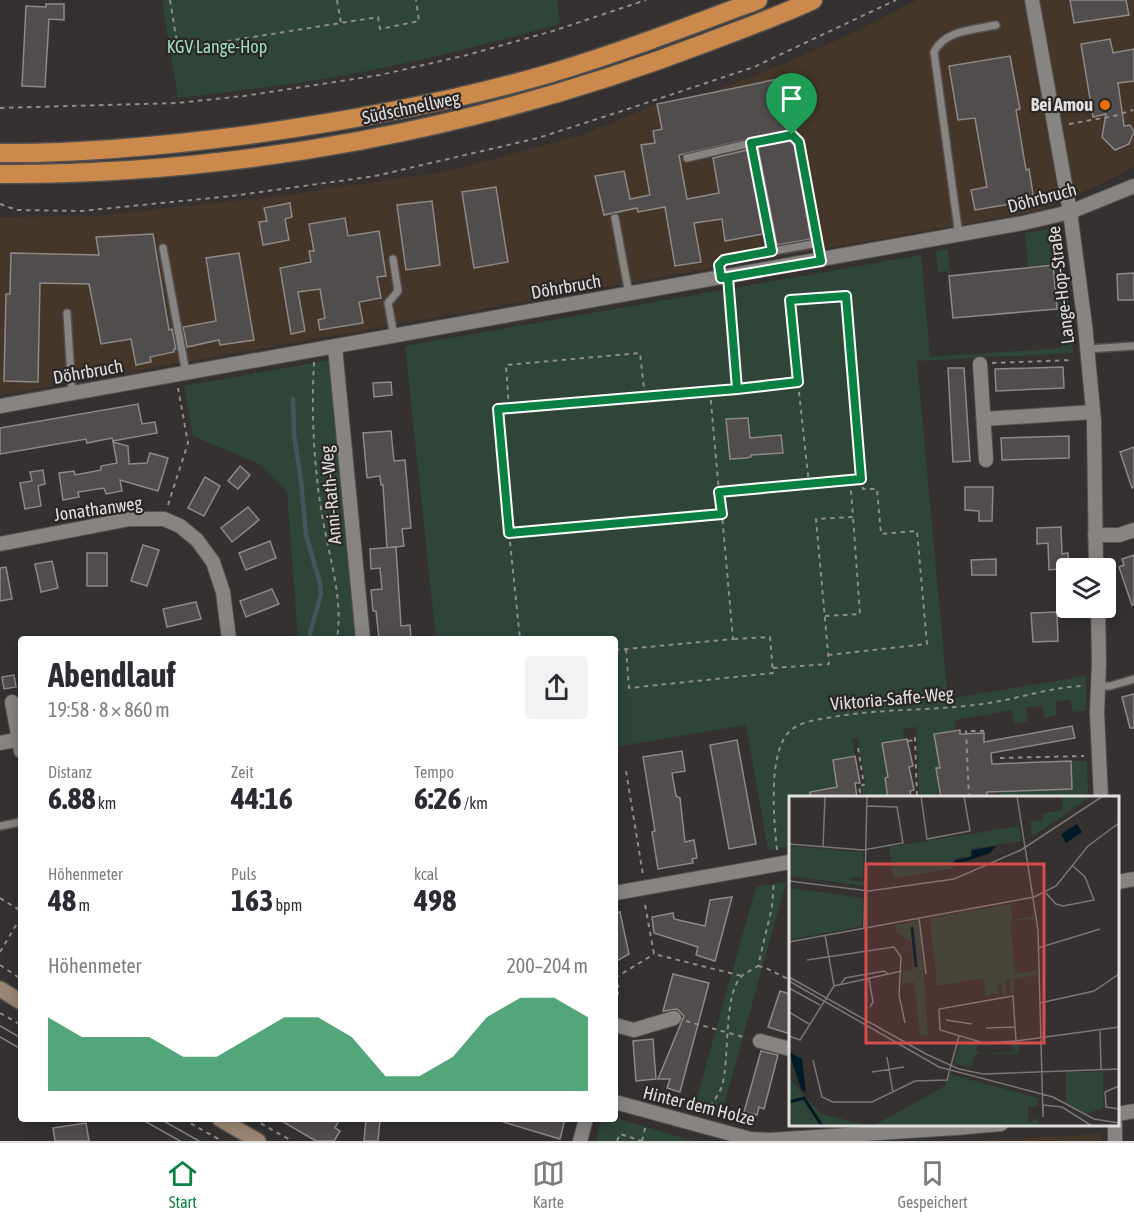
<!DOCTYPE html>
<html lang="de">
<meta charset="utf-8">
<style>
:root{--surface:#fff;--page:#f2f2f3;--text:#2b2b33;--muted:#7c7c81;--line:#e1e1e2;--accent:#0b8043}
body{margin:0;font-family:"Asap Condensed",sans-serif;background:var(--page);color:var(--text);height:100vh;display:flex;flex-direction:column;font-size:22px;white-space:nowrap}
*{box-sizing:border-box;margin:0}
p{font-size:20px;color:var(--muted)}
.icon{flex:none;width:33px;height:33px;fill:none;stroke:currentColor;stroke-width:2;stroke-linecap:round;stroke-linejoin:round}
.map{position:relative;flex:1;overflow:hidden}
.drawer{position:absolute;left:18px;top:636px;width:600px;height:486px;display:flex;flex-direction:column;background:var(--surface);border-radius:6px;box-shadow:0 3px 15px #0003}
.drawer>*{flex:none}
.fabs{position:absolute;left:1056px;top:558px;display:grid;gap:12px}
.fabs a{display:grid;place-items:center;width:60px;height:60px;border-radius:6px;background:var(--surface);box-shadow:0 3px 15px #0003;font-size:30px}
.pin{position:absolute;display:grid;place-items:center;width:51px;height:51px;color:#fff;margin:-62px -26px;border-radius:50% 50% 50% 0;rotate:-45deg;box-shadow:0 0 6px #0007}
.pin .icon{rotate:45deg}
.round{display:grid;place-items:center;flex:none;width:63px;height:63px;border-radius:6px;background:var(--page)}
.head{display:flex;align-items:center;justify-content:space-between;height:102px;padding:0 30px}
h1{font-size:33px;font-weight:700;line-height:45px}
.stats{display:grid;grid-template-columns:repeat(3,1fr);gap:9px;height:102px;padding:6px 30px}
.stats div{display:grid;align-content:center}
.stats b{font-size:30px;font-weight:700}
.stats small{font-size:16px;font-weight:400}
.stats p{font-size:16px}
.chart{height:168px;padding:12px 30px}
.chart p{display:flex;justify-content:space-between}
.chart svg{width:100%;height:108px;margin-top:6px;fill:var(--accent);opacity:.7}
.tab-bar{display:flex;justify-content:space-around;align-items:center;height:84px;border-top:2px solid var(--line);background:var(--surface);font-size:16px;color:var(--muted)}
.tab-bar a{display:grid;justify-items:center;gap:3px}
.tab-bar .selected{color:var(--accent)}
.map>svg:first-child{display:block}
.commercial{fill:#443729}
.green{fill:#2e4538}
.lines{fill:none;stroke-linecap:round;stroke-linejoin:round}
.stream{stroke:#44565c;stroke-width:4.5}
.building{fill:#504d4c;stroke:#8d8988;stroke-width:1.5}
.lane-casing{stroke:#53504f;stroke-width:10}
.street-casing{stroke:#53504f;stroke-width:16}
.secondary-casing{stroke:#53504f;stroke-width:18}
.highway-casing{stroke:#53504f;stroke-width:21}
.path{stroke:#8f8c8b;stroke-width:2;stroke-dasharray:4.5 4.5;stroke-linecap:butt}
.lane{stroke:#878482;stroke-width:7}
.street{stroke:#878482;stroke-width:14}
.secondary{stroke:#9b8672;stroke-width:15}
.highway{stroke:#cb8a4b;stroke-width:18}
.tram{stroke:#848281;stroke-width:1.5}
.route-casing{stroke:#fff;stroke-width:12}
.route{stroke:#0b8043;stroke-width:8}
.food-dot{fill:#e8710a;stroke:#2a2726;stroke-width:2}
.labels{text-anchor:middle;stroke-width:4.5;stroke-linejoin:round;paint-order:stroke}
.park-label{font-size:18px;fill:#9edeba;stroke:#2a2726}
.poi-label{font-size:18px;font-weight:bold;fill:#e1dfde;stroke:#2a2726;text-anchor:end}
.street-label{font-size:18px;fill:#e1dfde;stroke:#2a2726}
.inset-river{fill:none;stroke:#001b25;stroke-width:3}
.inset-road{fill:none;stroke:#797776;stroke-width:1.5}
.view{fill:#d84d4c;fill-opacity:0.15;stroke:#d84d4c;stroke-width:3}
.inset-edge{fill:none;stroke:#e1dfde;stroke-width:3}
</style>
<div class="map">
<svg width="1134" height="1141" viewBox="0 0 1134 1141">
<rect width="100%" height="100%" fill="#343130"/>
<g class="commercial">
<polygon points="917,0 1134,0 1134,166 1111,179 1039,211 650,279 0,395 0,217 96,216 280,196 449,171 582,135 657,104 704,95 783,64 857,31"/>
<polygon points="1101,1134 1101,1141 974,1141"/>
</g>
<g class="green">
<path d="M162 0H557L560 24C498 41 436 58 373 70 309 83 243 90 178 98Z"/>
<polygon points="1050,229 1059,233 1061,239 1070,319 1058,320 1053,265 1028,267 1025,233"/>
<polygon points="948,249 950,275 950,276 949,276 948,271 938,272 936,251"/>
<polygon points="921,255 930,357 1062,348 1062,333 1071,333 1073,353 917,361 948,699 1086,676 1086,710 1073,712 1070,700 1055,702 1057,715 1044,718 1042,705 1026,708 1028,721 1014,723 1012,710 955,720 956,730 934,734 940,768 936,769 941,792 937,792 938,797 919,797 917,727 903,729 904,739 882,743 888,777 885,778 888,797 863,797 861,788 866,786 857,738 852,738 855,756 833,760 837,787 830,788 831,797 790,798 790,846 768,850 746,725 615,747 615,639 436,639 405,346"/>
<polygon points="341,358 370,639 298,639 287,492 259,464 193,436 184,386"/>
<polygon points="1071,761 1087,761 1088,794 1080,795 1079,797 1002,797 1001,791 1072,789"/>
<polygon points="786,882 721,1116 694,1108 756,887"/>
<polygon points="615,1118 694,1141 596,1141 600,1123 607,1119"/>
</g>
<g class="lines">
<polyline class="stream" points="293,399 294,435 301,480 306,535 320,583 321,594 310,633 311,639"/>
</g>
<g class="building">
<polygon points="1070,0 1126,0 1129,15 1074,23"/>
<polygon points="46,4 64,4 64,20 49,19 45,87 22,86 26,6 46,7"/>
<polygon points="1110,39 1113,53 1134,49 1134,81 1118,83 1124,126 1130,125 1134,132 1129,144 1115,150 1102,137 1106,114 1093,117 1081,44"/>
<polygon points="1010,56 1020,109 1016,110 1026,170 1029,169 1034,200 975,210 971,190 987,187 975,118 958,120 949,66"/>
<polygon points="778,79 788,130 679,155 687,199 719,193 713,158 747,150 763,234 725,241 722,219 694,223 701,262 675,266 665,207 638,212 637,208 604,215 595,176 624,171 630,199 650,195 641,145 655,143 653,131 662,129 657,104"/>
<polygon points="790,141 794,145 811,239 777,245 758,147"/>
<polygon points="496,187 508,262 474,268 462,192"/>
<polygon points="432,201 440,265 406,270 397,205"/>
<polygon points="290,203 292,217 285,219 289,240 263,245 259,222 267,221 264,208"/>
<polygon points="345,218 348,236 379,231 386,276 377,277 381,298 359,302 363,323 320,330 318,320 325,318 320,289 298,292 305,331 291,334 280,268 311,262 309,251 314,251 309,224"/>
<polygon points="153,234 169,330 172,329 176,349 174,349 174,352 150,357 151,362 136,365 131,339 101,344 89,284 40,283 38,382 4,381 6,294 10,294 11,253 99,255 96,237"/>
<polygon points="239,253 254,340 220,345 219,340 187,347 183,327 216,321 206,258"/>
<polygon points="1053,265 1057,309 953,318 949,276"/>
<polygon points="1134,273 1134,300 1118,300 1117,274"/>
<polygon points="1063,367 1064,388 996,391 995,369"/>
<polygon points="948,368 964,368 970,461 953,462"/>
<polygon points="391,382 392,395 374,397 373,383"/>
<polygon points="138,404 142,424 155,422 157,433 113,441 112,438 87,443 86,439 0,454 0,428"/>
<polygon points="748,418 750,438 781,435 783,453 751,455 751,457 746,458 730,459 726,419"/>
<polygon points="391,431 394,461 405,460 411,528 402,529 404,546 387,548 383,485 381,485 380,476 367,478 363,433"/>
<polygon points="1069,436 1069,458 1002,460 1001,438"/>
<polygon points="113,442 128,446 129,464 147,463 150,453 168,458 158,491 120,480 122,491 106,494 104,488 78,492 79,497 63,500 59,473 74,471 75,475 101,470 101,466 117,463"/>
<polygon points="1134,447 1134,487 1132,488 1120,452"/>
<polygon points="240,466 250,475 238,489 228,481"/>
<polygon points="43,470 45,484 38,486 41,506 25,509 20,483 32,481 30,472"/>
<polygon points="205,477 220,486 204,516 188,508"/>
<polygon points="965,487 993,487 992,521 979,521 979,511 965,510"/>
<polygon points="248,507 259,520 232,542 221,528"/>
<polygon points="1061,527 1062,554 1068,553 1069,568 1049,570 1048,543 1037,544 1037,528"/>
<polygon points="270,541 276,558 246,570 239,553"/>
<polygon points="143,545 159,550 147,586 131,581"/>
<polygon points="396,547 401,626 410,625 411,639 379,639 376,611 373,611 371,590 382,589 380,568 371,569 370,549"/>
<rect x="87" y="553" width="20" height="33"/>
<polygon points="1134,555 1134,605 1132,605 1119,567 1124,565 1122,559"/>
<polygon points="996,559 996,575 972,575 971,560"/>
<polygon points="52,561 58,588 41,592 35,564"/>
<polygon points="6,567 12,599 0,601 0,568"/>
<polygon points="272,589 279,604 246,617 240,601"/>
<polygon points="196,602 201,619 167,627 163,609"/>
<polygon points="1057,612 1058,641 1033,642 1031,613"/>
<polygon points="14,675 16,687 4,689 2,677"/>
<polygon points="1134,694 1134,728 1130,728 1122,697"/>
<polygon points="1072,726 1075,738 991,753 992,764 1071,761 1072,789 987,792 987,798 941,798 936,768 940,768 934,734 960,730 960,734 984,733 984,742"/>
<polygon points="907,739 913,766 909,767 914,790 910,791 911,798 888,798 885,778 888,777 882,743"/>
<polygon points="737,740 756,844 729,849 710,745"/>
<polygon points="682,751 685,771 672,773 676,796 680,798 685,842 694,840 697,858 692,859 693,863 658,869 652,832 655,831 643,757"/>
<polygon points="855,756 860,783 855,783 857,798 810,798 810,792 837,787 833,760"/>
<polygon points="732,897 715,961 696,955 698,947 654,933 652,917 673,913 674,919 705,926 710,900"/>
<polygon points="620,912 629,954 615,962 615,913"/>
<polygon points="673,974 709,983 680,1092 667,1088 670,1079 658,1079 684,1016 677,1009 663,1011"/>
<polygon points="780,991 790,994 790,1034 768,1027"/>
<polygon points="653,1039 656,1079 636,1081 633,1041"/>
<polygon points="761,1051 778,1055 764,1109 759,1107 757,1115 744,1112"/>
<polygon points="278,1119 340,1119 335,1128 340,1131 334,1141 316,1141"/>
<polygon points="366,1119 380,1119 378,1141 364,1141"/>
<polygon points="503,1119 565,1119 560,1139 503,1122"/>
<polygon points="86,1123 89,1141 55,1141 53,1128"/>
</g>
<g class="lines">
<g class="lane-casing">
<g id="lane">
<polyline points="687,158 751,143"/>
<polyline points="615,218 629,294"/>
<path d="M959 236 934 52C945 30 973 30 996 25"/>
<polyline points="163,248 186,373"/>
<polyline points="772,251 751,143 792,135 796,137 799,143 821,261"/>
<polyline points="393,259 398,291 388,303 394,336"/>
<polyline points="728,277 737,389"/>
<polyline points="721,278 719,265 724,260 818,243"/>
<polyline points="67,313 72,393"/>
<polyline points="1087,349 1134,346"/>
<polyline points="1098,686 1110,686 1134,679"/>
<polyline points="0,826 21,822"/>
</g>
</g>
<g class="street-casing">
<g id="street">
<polyline points="1032,0 1070,212 1085,325 1094,421 1096,568"/>
<polyline points="335,347 363,639"/>
<polyline points="980,364 986,460"/>
<polyline points="0,406 1023,223 1070,212 1134,186"/>
<polyline points="984,419 1093,412"/>
<polyline points="1095,535 1119,535 1134,530"/>
<polyline points="0,544 130,519 164,519 180,526 197,540 213,562 223,592 229,639"/>
<polyline points="1098,608 1099,663 1097,713 1101,798"/>
<polyline points="12,702 21,751"/>
<polyline points="0,743 21,739"/>
<polyline points="1118,882 1134,879"/>
<polyline points="615,893 790,862"/>
<polyline points="615,1025 634,1030 674,1018"/>
<polyline points="760,1041 790,1049"/>
<polyline points="615,1102 750,1139 770,1140 955,1128 954,1124"/>
<polyline points="1118,1114 1134,1111"/>
<polyline points="1115,1124 1115,1141"/>
<polyline points="955,1128 1001,1124"/>
<polyline points="580,1141 586,1119"/>
</g>
</g>
<g class="secondary-casing">
<g id="secondary">
<polyline points="0,989 21,1002"/>
<polyline points="220,1119 258,1141"/>
</g>
</g>
<g class="highway-casing">
<g id="highway">
<path d="M0 153C80 154 161 146 240 136 344 122 447 103 548 74 619 53 689 26 758 0"/>
<path d="M0 174C241 175 484 128 708 42 744 28 779 16 813 0"/>
</g>
</g>
<g class="path">
<polyline points="170,0 178,49 378,17 380,29 419,21 416,0"/>
<polyline points="337,0 341,23"/>
<polyline points="0,108 177,103 244,96 380,75 467,55 553,31 646,0"/>
<polyline points="1069,124 1114,116 1133,110"/>
<polyline points="0,204 17,210 81,211 232,196 375,176 538,138 628,109 754,67 896,0"/>
<polygon points="847,296 861,479 719,492 722,515 509,533 498,409 798,383 790,300"/>
<path d="M314 362C311 416 314 473 324 526 331 564 343 600 337 639"/>
<polyline points="992,363 1073,360"/>
<polyline points="798,383 809,484"/>
<polyline points="710,391 719,492"/>
<polyline points="509,408 506,365 640,353 645,397"/>
<polyline points="168,505 188,443 178,388"/>
<polyline points="509,533 520,639"/>
<polyline points="825,616 860,614 853,517"/>
<polyline points="626,649 629,688 773,673 770,637 733,639"/>
<polyline points="615,650 733,639 722,515"/>
<polyline points="828,655 927,644 917,531 881,534 877,489 863,489 861,479"/>
<polyline points="773,668 829,664 816,519 853,517 850,480"/>
<polyline points="915,737 917,798"/>
<polyline points="908,741 915,740"/>
<polyline points="858,748 864,785 859,786 861,798"/>
<polyline points="1000,758 1084,756"/>
<polyline points="626,771 643,875"/>
<polyline points="1079,796 1088,796"/>
<polyline points="969,798 966,731 984,731"/>
<path d="M777 850C774 821 767 750 791 730 803 720 824 719 839 716 889 708 940 711 989 703 1020 698 1052 687 1083 686"/>
<polyline points="0,898 21,911"/>
<polyline points="645,905 654,954 742,976"/>
<polyline points="0,952 21,917"/>
<polyline points="0,965 21,979"/>
<polyline points="758,966 766,968 790,980"/>
<polyline points="615,978 654,954"/>
<polyline points="615,1005 619,988 615,979"/>
<polyline points="0,1013 21,1025"/>
<polyline points="686,1021 747,1038"/>
<path d="M705 1114C711 1104 718 1097 722 1086 730 1059 723 993 742 976 746 972 752 970 758 966L772 907 774 881"/>
<polyline points="183,1119 222,1141"/>
<polyline points="253,1119 292,1141"/>
<polyline points="617,1141 620,1134 642,1141"/>
<polyline points="642,1141 646,1124"/>
</g>
<use href="#lane" class="lane"/>
<use href="#street" class="street"/>
<use href="#secondary" class="secondary"/>
<use href="#highway" class="highway"/>
<g class="tram">
<polyline points="0,1026 21,1038"/>
<polyline points="0,1037 21,1049"/>
<polyline points="141,1119 180,1141"/>
<polyline points="160,1119 199,1141"/>
</g>
</g>
<g class="lines">
<g class="route-casing">
<polyline id="route" points="792,135 751,143 772,251 724,260 719,265 721,278 728,277 737,389 498,409 509,533 722,514 719,492 861,479 846,296 790,300 798,382 737,389 728,277 821,261 799,142 792,135"/>
</g>
<use href="#route" class="route"/>
</g>
<circle class="food-dot" cx="1105" cy="105" r="6"/>
<g class="labels">
<g class="park-label">
<text x="217" y="53">KGV Lange-Hop</text>
</g>
<g class="poi-label">
<text x="1093" y="111">Bei Amou</text>
</g>
<g class="street-label">
<text transform="translate(411 108) rotate(-12)" y="6">Südschnellweg</text>
<text transform="translate(1042 198) rotate(-15)" y="6">Döhrbruch</text>
<text transform="translate(1061 285) rotate(-97)" y="6">Lange-Hop-Straße</text>
<text transform="translate(566 287) rotate(-10)" y="6">Döhrbruch</text>
<text transform="translate(88 372) rotate(-10)" y="6">Döhrbruch</text>
<text transform="translate(331 495) rotate(-95)" y="6">Anni-Rath-Weg</text>
<text transform="translate(98 509) rotate(-8)" y="6">Jonathanweg</text>
<text transform="translate(892 699) rotate(-5)" y="6">Viktoria-Saffe-Weg</text>
<text transform="translate(699 1106) rotate(14)" y="6">Hinter dem Holze</text>
</g>
</g>
<g transform="translate(789 796)">
<rect width="330" height="330" fill="#343130"/>
<path d="M272 0H302L243 41 241 26 254 24V18L274 14ZM230 30 233 45 181 53 182 60 164 63 165 72 105 83 100 51ZM0 50 74 56V82L63 81 62 85H75V90L0 80ZM0 92 74 102 73 130 0 144ZM222 108 223 124 245 120 246 123 221 125 226 178 248 174V179L224 183 225 196H229L222 197 221 182 216 185 217 197 221 198 214 199 212 187H208L210 199 203 197 198 201 194 182 148 190 141 122ZM131 124 139 239H131L125 186 113 188 114 175 124 173 122 145 107 136 106 129ZM173 243 207 249 188 250V256L195 258 227 255 222 249H210L231 247 230 251 228 258H186L182 272 165 267ZM277 276H314V312L297 318 277 307ZM160 278 249 302V310L239 311V327L249 322 250 330H84L156 290ZM0 282 32 318 82 330H0Z" fill="#2e4538"/>
<path d="M288 28 293 36 277 47 272 38ZM207 50 201 57 166 69V64L182 61 183 54ZM0 256 13 263 17 297 12 293Z" fill="#001b25"/>
<path class="inset-river" d="M123 131 127 171M0 306 15 302 33 330"/>
<path class="inset-road" d="M132 0 138 43 181 35 175 0M228 0 249 134 254 321V309M0 48 74 54 114 47 108 11 78 10M34 51 36 0M0 85 80 95 165 83 232 54 314 0M257 97 267 108 274 110 305 104 296 81 284 70M130 122 137 178M75 132 78 0M36 139 45 190M0 146 245 101 267 90 299 50 330 27M249 152 311 133M18 164 105 151 112 161 110 199 116 227M0 181 137 258 170 273 194 278 330 273M80 183 84 206 81 211M0 185 150 271 264 301 305 323 330 327M52 188 56 182 95 175 99 178M45 190 113 175M0 192 31 209M224 200 227 245 195 247 151 234 150 213ZM251 207 305 195 330 178M0 216 20 228M157 224 183 228M197 232 226 231M311 233 312 274M0 240 11 244 45 190M227 245 330 231M98 261 104 297M24 264 33 301 44 306H83L126 285 158 284 170 240M83 276 115 271M330 290 316 296 317 311 330 313M254 309 273 311 303 330"/>
<path class="view" d="M77 68H255V247H77Z"/>
<rect width="330" height="330" class="inset-edge"/>
</g>
</svg>
<div class="fabs">
<a><svg class="icon" aria-label="layers" viewBox="0 0 24 24"><path d="M12 4l9 5-9 5-9-5zM3 14l9 5 9-5"/></svg></a>
</div>
<div class="pin" style="left:792px;top:135px;background:#1e9e55"><svg class="icon" aria-label="arrive" viewBox="0 0 24 24"><path d="M6 21V4h12l-3 4 3 4H6"/></svg></div>
<section class="drawer">
<div class="head"><div><h1>Abendlauf</h1><p>19:58 · 8 × 860 m</p></div><a class="round"><svg class="icon" aria-label="share" viewBox="0 0 24 24"><path d="M12 15V3M7 8l5-5 5 5M5 13v7h14v-7"/></svg></a></div>
<div class="stats">
<div><p>Distanz</p><b>6.88<small> km</small></b></div>
<div><p>Zeit</p><b>44:16</b></div>
<div><p>Tempo</p><b>6:26<small> /km</small></b></div>
</div>
<div class="stats">
<div><p>Höhenmeter</p><b>48<small> m</small></b></div>
<div><p>Puls</p><b>163<small> bpm</small></b></div>
<div><p>kcal</p><b>498</b></div>
</div>
<div class="chart"><p><span>Höhenmeter</span>200–204 m</p>
<svg viewBox="0 0 160 44" preserveAspectRatio="none"><path d="M0 44V14L10 22L20 22L30 22L40 30L50 30L60 22L70 14L80 14L90 22L100 38L110 38L120 30L130 14L140 6L150 6L160 14V44z"/></svg>
</div>
</section>
</div>
<nav class="tab-bar">
<a class="selected"><svg class="icon" aria-label="home" viewBox="0 0 24 24"><path d="M3 11l9-7 9 7M6 9v11h12V9"/></svg>Start</a>
<a><svg class="icon" aria-label="map" viewBox="0 0 24 24"><path d="M3 6l6-2 6 2 6-2v14l-6 2-6-2-6 2zM9 4v14M15 6v14"/></svg>Karte</a>
<a><svg class="icon" aria-label="saved" viewBox="0 0 24 24"><path d="M7 4h10v16l-5-4-5 4z"/></svg>Gespeichert</a>
</nav>
